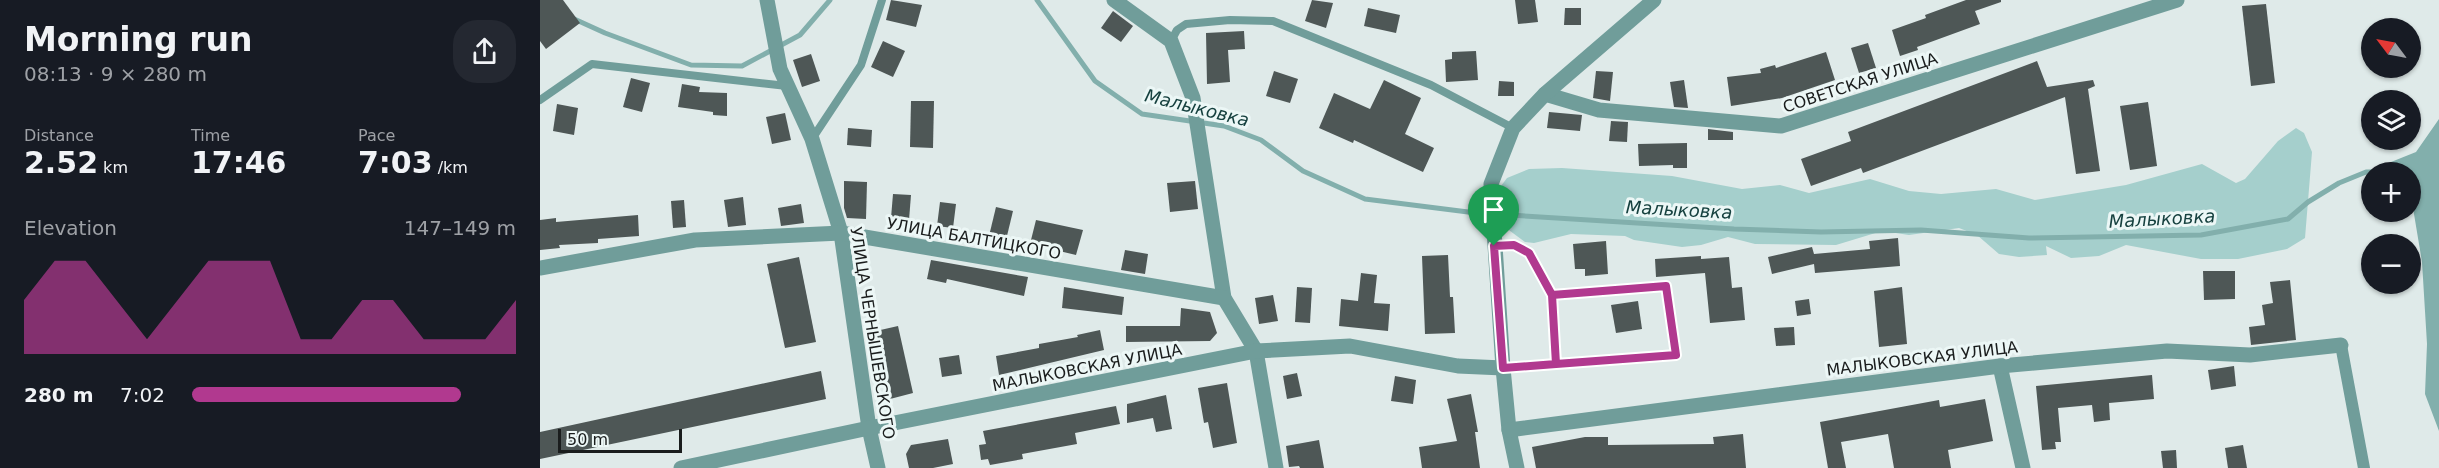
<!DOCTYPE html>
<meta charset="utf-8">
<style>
:root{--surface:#171b24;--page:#242831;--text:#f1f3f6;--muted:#9ea1a6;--accent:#b1398f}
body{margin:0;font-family:"DejaVu Sans",sans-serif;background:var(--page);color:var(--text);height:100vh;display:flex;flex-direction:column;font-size:22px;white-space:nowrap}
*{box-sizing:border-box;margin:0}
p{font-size:20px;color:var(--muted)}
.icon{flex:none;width:33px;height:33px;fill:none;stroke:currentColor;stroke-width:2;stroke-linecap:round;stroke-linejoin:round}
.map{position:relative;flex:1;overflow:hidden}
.panel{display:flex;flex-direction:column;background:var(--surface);width:540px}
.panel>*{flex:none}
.needle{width:39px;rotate:302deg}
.controls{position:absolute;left:1821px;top:18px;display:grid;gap:12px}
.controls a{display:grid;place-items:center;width:60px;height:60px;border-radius:50%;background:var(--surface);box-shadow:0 2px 4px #0004;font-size:30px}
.scale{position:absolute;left:18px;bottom:15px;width:124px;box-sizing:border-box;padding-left:6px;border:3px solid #1a1d1d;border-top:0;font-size:16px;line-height:21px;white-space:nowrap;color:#1a1d1d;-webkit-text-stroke:4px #ecf7f6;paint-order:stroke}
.pin{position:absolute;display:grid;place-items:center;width:51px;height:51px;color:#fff;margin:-62px -26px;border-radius:50% 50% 50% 0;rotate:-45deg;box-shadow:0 0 6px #0007}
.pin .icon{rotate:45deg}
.round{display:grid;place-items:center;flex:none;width:63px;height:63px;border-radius:24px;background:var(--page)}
.summary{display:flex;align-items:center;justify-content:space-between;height:102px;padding:0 24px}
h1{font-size:33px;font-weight:700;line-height:45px}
.stats{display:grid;grid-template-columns:repeat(3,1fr);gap:9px;height:102px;padding:6px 24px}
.stats div{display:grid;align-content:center}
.stats b{font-size:30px;font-weight:700}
.stats small{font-size:16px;font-weight:400}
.stats p{font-size:16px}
.chart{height:168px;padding:12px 24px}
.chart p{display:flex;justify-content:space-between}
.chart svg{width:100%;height:108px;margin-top:6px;fill:var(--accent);opacity:.7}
ul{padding:0 24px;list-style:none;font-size:20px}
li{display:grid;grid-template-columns:96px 72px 1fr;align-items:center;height:45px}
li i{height:15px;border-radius:8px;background:var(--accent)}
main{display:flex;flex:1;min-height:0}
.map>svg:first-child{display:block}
.green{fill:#a5cfcc}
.water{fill:#82afac}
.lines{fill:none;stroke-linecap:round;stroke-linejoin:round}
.stream{stroke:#82afac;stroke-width:5}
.building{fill:#4e5756}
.service{stroke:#709d9a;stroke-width:8}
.pedestrian{stroke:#709d9a;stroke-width:12}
.minor{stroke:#709d9a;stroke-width:15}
.tertiary{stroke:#709d9a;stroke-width:15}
.route-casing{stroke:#fff;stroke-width:12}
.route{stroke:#b1398f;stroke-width:8}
.labels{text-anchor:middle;stroke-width:6;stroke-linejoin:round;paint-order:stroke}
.street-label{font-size:16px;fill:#1a1d1d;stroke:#ecf7f6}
.water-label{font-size:18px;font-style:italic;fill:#16413f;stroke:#ecf7f6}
</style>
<main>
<section class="panel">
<div class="summary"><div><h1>Morning run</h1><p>08:13 · 9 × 280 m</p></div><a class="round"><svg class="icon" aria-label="share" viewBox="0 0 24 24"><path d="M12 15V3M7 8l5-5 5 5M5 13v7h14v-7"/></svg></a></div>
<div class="stats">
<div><p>Distance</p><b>2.52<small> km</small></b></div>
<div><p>Time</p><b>17:46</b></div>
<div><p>Pace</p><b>7:03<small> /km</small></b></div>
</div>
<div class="chart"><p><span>Elevation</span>147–149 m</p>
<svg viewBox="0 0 160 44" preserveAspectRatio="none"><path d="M0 44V22L10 6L20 6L30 22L40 38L50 22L60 6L70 6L80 6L90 38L100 38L110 22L120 22L130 38L140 38L150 38L160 22V44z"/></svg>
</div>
<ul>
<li><b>280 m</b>7:02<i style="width:83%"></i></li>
</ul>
</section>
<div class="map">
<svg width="1899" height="468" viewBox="0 0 1899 468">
<rect width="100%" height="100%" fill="#dfeae9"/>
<polygon class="green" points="1756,128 1764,133 1772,152 1765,238 1747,249 1698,259 1661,259 1586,245 1559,256 1531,258 1506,246 1507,255 1479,257 1459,254 1437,235 1419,228 1369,235 1342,231 1296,245 1215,244 1188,237 1161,245 1142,247 1094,240 1085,236 1031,234 994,243 985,242 962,225 958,196 961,186 967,178 989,169 1022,168 1132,176 1202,189 1240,185 1269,193 1330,179 1369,191 1401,194 1456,189 1495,200 1586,185 1662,164 1696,183 1705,179 1738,141"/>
<polygon class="water" points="1899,119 1899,431 1885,394 1887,344 1882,262 1873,208 1871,205 1870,172 1832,172 1831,176 1826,172 1876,152"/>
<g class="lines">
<g class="stream">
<polyline points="497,0 555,81 602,114 684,126 721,140 763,171 825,199 936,213 1194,229 1281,232 1381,230 1489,238 1661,235 1748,219 1768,202 1799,183 1826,172 1835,172"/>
<polyline points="32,18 65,33 151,65 202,66 260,35 290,0"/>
</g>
</g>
<g class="building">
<polygon points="0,0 23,0 40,23 6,49 0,41"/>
<polygon points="351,0 382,5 376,27 346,20"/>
<polygon points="772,0 793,3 786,28 765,21"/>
<polygon points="975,0 995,0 998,22 978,24"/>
<polygon points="1426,0 1461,0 1461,2 1435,11 1440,24 1377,47 1378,50 1360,56 1352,30 1386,18 1385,15"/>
<polygon points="1726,4 1735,83 1711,86 1702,6"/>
<polygon points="828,8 860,15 856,33 824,26"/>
<polygon points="1025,8 1041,8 1041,25 1024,25"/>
<polygon points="573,11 593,26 581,42 561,28"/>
<polygon points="704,31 705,49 688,50 690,82 667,84 666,33"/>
<polygon points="343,41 365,51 353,77 331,67"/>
<polygon points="1328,43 1336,68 1319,73 1311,48"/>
<polygon points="936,51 938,80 906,82 905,60 912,59 912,52"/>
<polygon points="1286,52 1295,80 1242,98 1191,106 1187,77 1221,73 1220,69 1235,65 1236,68"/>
<polygon points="271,54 280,81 262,87 253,60"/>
<polygon points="1497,61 1507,87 1553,80 1555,86 1548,89 1560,171 1536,174 1525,97 1323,173 1321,168 1271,186 1261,159 1311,141 1308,132"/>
<polygon points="734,71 758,79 750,103 726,96"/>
<polygon points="1056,71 1073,72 1070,101 1053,98"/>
<polygon points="91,78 110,83 102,112 83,107"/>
<polygon points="844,80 881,98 865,134 894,148 883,172 814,140 813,143 779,128 794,93 830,109"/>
<polygon points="1144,80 1148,108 1134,107 1130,82"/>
<polygon points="959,81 974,82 974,96 958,96"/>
<polygon points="142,84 160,87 159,92 187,93 187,116 173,115 173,112 138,107"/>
<polygon points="371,101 394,101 393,148 370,147"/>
<polygon points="1608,102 1617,166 1590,170 1580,106"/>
<polygon points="17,104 38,108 34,135 13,131"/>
<polygon points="1009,112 1042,115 1040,131 1007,128"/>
<polygon points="245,113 251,140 232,144 226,117"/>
<polygon points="1071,121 1088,122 1087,142 1069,141"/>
<polygon points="308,128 332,130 331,147 307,145"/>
<polygon points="1168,129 1193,132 1193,140 1168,140"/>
<polygon points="1147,143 1147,168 1133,168 1133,165 1099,166 1098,144"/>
<polygon points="304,181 327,182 326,219 307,218 304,208"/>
<polygon points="655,181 658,209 630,212 627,183"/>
<polygon points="353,194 371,195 369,220 351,218"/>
<polygon points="203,197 206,225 188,227 184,200"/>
<polygon points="144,200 146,227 133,228 131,201"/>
<polygon points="400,202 416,204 413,228 397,226"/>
<polygon points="261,204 264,223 241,226 238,208"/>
<polygon points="456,207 473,211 466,240 449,236"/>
<polygon points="98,215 99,236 58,239 58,243 19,245 20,248 0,250 0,220 16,218 16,222"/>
<polygon points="496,220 543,230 536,255 490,244"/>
<polygon points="1358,238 1360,266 1275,273 1274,264 1232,274 1228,257 1272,247 1274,254 1330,249 1329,241"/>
<polygon points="1066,241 1068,274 1045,276 1045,269 1035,269 1033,244"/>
<polygon points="585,250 608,254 605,274 581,270"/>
<polygon points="908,255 910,297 913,297 915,333 885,334 882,256"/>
<polygon points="1161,256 1161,259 1189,257 1192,288 1202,287 1205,320 1170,323 1165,273 1116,277 1115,259"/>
<polygon points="259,257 276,342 245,348 227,264"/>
<polygon points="391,260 488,277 484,296 407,279 406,283 387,279"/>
<polygon points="1663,271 1695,271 1695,299 1664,300"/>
<polygon points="821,273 837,275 834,303 850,304 848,331 799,326 801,299 818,301"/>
<polygon points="1750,280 1756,340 1711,345 1709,327 1725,325 1722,305 1733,303 1730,282"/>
<polygon points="524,287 584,297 582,315 522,308"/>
<polygon points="757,287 772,288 770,323 755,322"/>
<polygon points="1362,287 1367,344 1339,347 1334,291"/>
<polygon points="733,295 738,321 719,324 715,298"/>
<polygon points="1269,299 1271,314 1257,316 1255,301"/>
<polygon points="1098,301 1102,329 1076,333 1071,305"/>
<polygon points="641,308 670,312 677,333 670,341 586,342 586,326 640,326"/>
<polygon points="358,326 373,393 350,399 336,331"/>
<polygon points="1254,327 1255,345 1236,346 1234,328"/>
<polygon points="560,330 564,350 459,375 456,356 499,348 499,344 538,337 537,335"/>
<polygon points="419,355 422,374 402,377 399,358"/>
<polygon points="1694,366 1696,386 1671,390 1668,370"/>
<polygon points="281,371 286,399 0,459 0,432"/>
<polygon points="757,373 762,396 747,399 743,376"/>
<polygon points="1612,375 1614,399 1569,403 1570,420 1554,422 1552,405 1518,408 1521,442 1515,442 1516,449 1502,450 1496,386"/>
<polygon points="855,376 876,380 873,404 851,401"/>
<polygon points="687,383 697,443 673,448 668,422 664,423 658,388"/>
<polygon points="931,394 938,432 935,432 940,468 882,468 879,447 917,441 907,399"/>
<polygon points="626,395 632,429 616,432 613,418 587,423 587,404"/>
<polygon points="1445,399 1453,441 1408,450 1411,468 1354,468 1348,434 1301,442 1306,468 1288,468 1280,422 1399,400 1400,407"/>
<polygon points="576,406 580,424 535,433 537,444 482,454 483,459 450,465 448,459 441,460 439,445 446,444 443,431"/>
<polygon points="1203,434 1206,468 996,468 992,447 1045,437 1068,437 1068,445 1174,444 1173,437"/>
<polygon points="408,439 413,464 393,468 369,468 366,454 371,445"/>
<polygon points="779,440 784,468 760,468 759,466 749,467 746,446"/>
<polygon points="1703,445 1707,468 1688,468 1685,448"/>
<polygon points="1636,450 1637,468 1623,468 1621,451"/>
</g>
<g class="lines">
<g class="service">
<polyline points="631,41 637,30 646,24 690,20 733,21 891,85 973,128"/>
<polyline points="0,100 52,64 247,86"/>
<polyline points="272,139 321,65 342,0"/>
<polyline points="954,246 974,245 989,253 1012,295 1016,364"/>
<polyline points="963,368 1135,355 1126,286 1012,295"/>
</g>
<polyline class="pedestrian" points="1801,345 1824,468"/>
<g class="minor">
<polyline points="227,0 240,69 272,139 301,233 329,428"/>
<polyline points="574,0 631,41 653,98 684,298 716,351 736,468"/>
<polyline points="1005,94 1059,110 1241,126 1637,0"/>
<polyline points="0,268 155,240 301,233 684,298"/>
<polyline points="1460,366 1483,468"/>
<polyline points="963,368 969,430 977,468"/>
<polyline points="969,430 1460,366 1627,351 1710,355 1801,345"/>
</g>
<g class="tertiary">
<polyline points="329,428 338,468"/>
<polyline points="141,468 329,428 716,351 810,346 918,366 963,368 951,184 973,128 1005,94 1114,0"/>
</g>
</g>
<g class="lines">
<g class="route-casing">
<polyline id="route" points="954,246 963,368 1016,364 1012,295 1126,286 1136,355 1016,364 1012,295 989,253 974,245 954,246"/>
</g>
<use href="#route" class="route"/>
</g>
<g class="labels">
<g class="street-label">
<text transform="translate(1320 82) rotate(-18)" y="6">СОВЕТСКАЯ УЛИЦА</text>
<text transform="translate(434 238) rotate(10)" y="6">УЛИЦА БАЛТИЦКОГО</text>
<text transform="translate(333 333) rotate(81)" y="6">УЛИЦА ЧЕРНЫШЕВСКОГО</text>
<text transform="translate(1382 358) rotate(-7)" y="6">МАЛЫКОВСКАЯ УЛИЦА</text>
<text transform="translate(547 367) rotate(-11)" y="6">МАЛЫКОВСКАЯ УЛИЦА</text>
</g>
<g class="water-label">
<text transform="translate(657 108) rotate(14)" y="6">Малыковка</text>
<text transform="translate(1139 210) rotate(3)" y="6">Малыковка</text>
<text transform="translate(1622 219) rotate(-3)" y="6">Малыковка</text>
</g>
</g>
</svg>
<div class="controls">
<a><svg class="needle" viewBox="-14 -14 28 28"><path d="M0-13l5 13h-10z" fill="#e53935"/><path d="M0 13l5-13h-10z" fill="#9ea1a6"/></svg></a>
<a><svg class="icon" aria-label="layers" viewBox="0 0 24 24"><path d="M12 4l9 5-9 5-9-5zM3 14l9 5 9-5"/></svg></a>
<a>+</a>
<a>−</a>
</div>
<div class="scale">50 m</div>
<div class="pin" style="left:954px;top:246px;background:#1e9e55"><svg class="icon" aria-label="arrive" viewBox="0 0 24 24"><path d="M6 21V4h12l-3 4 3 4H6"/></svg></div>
</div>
</main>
